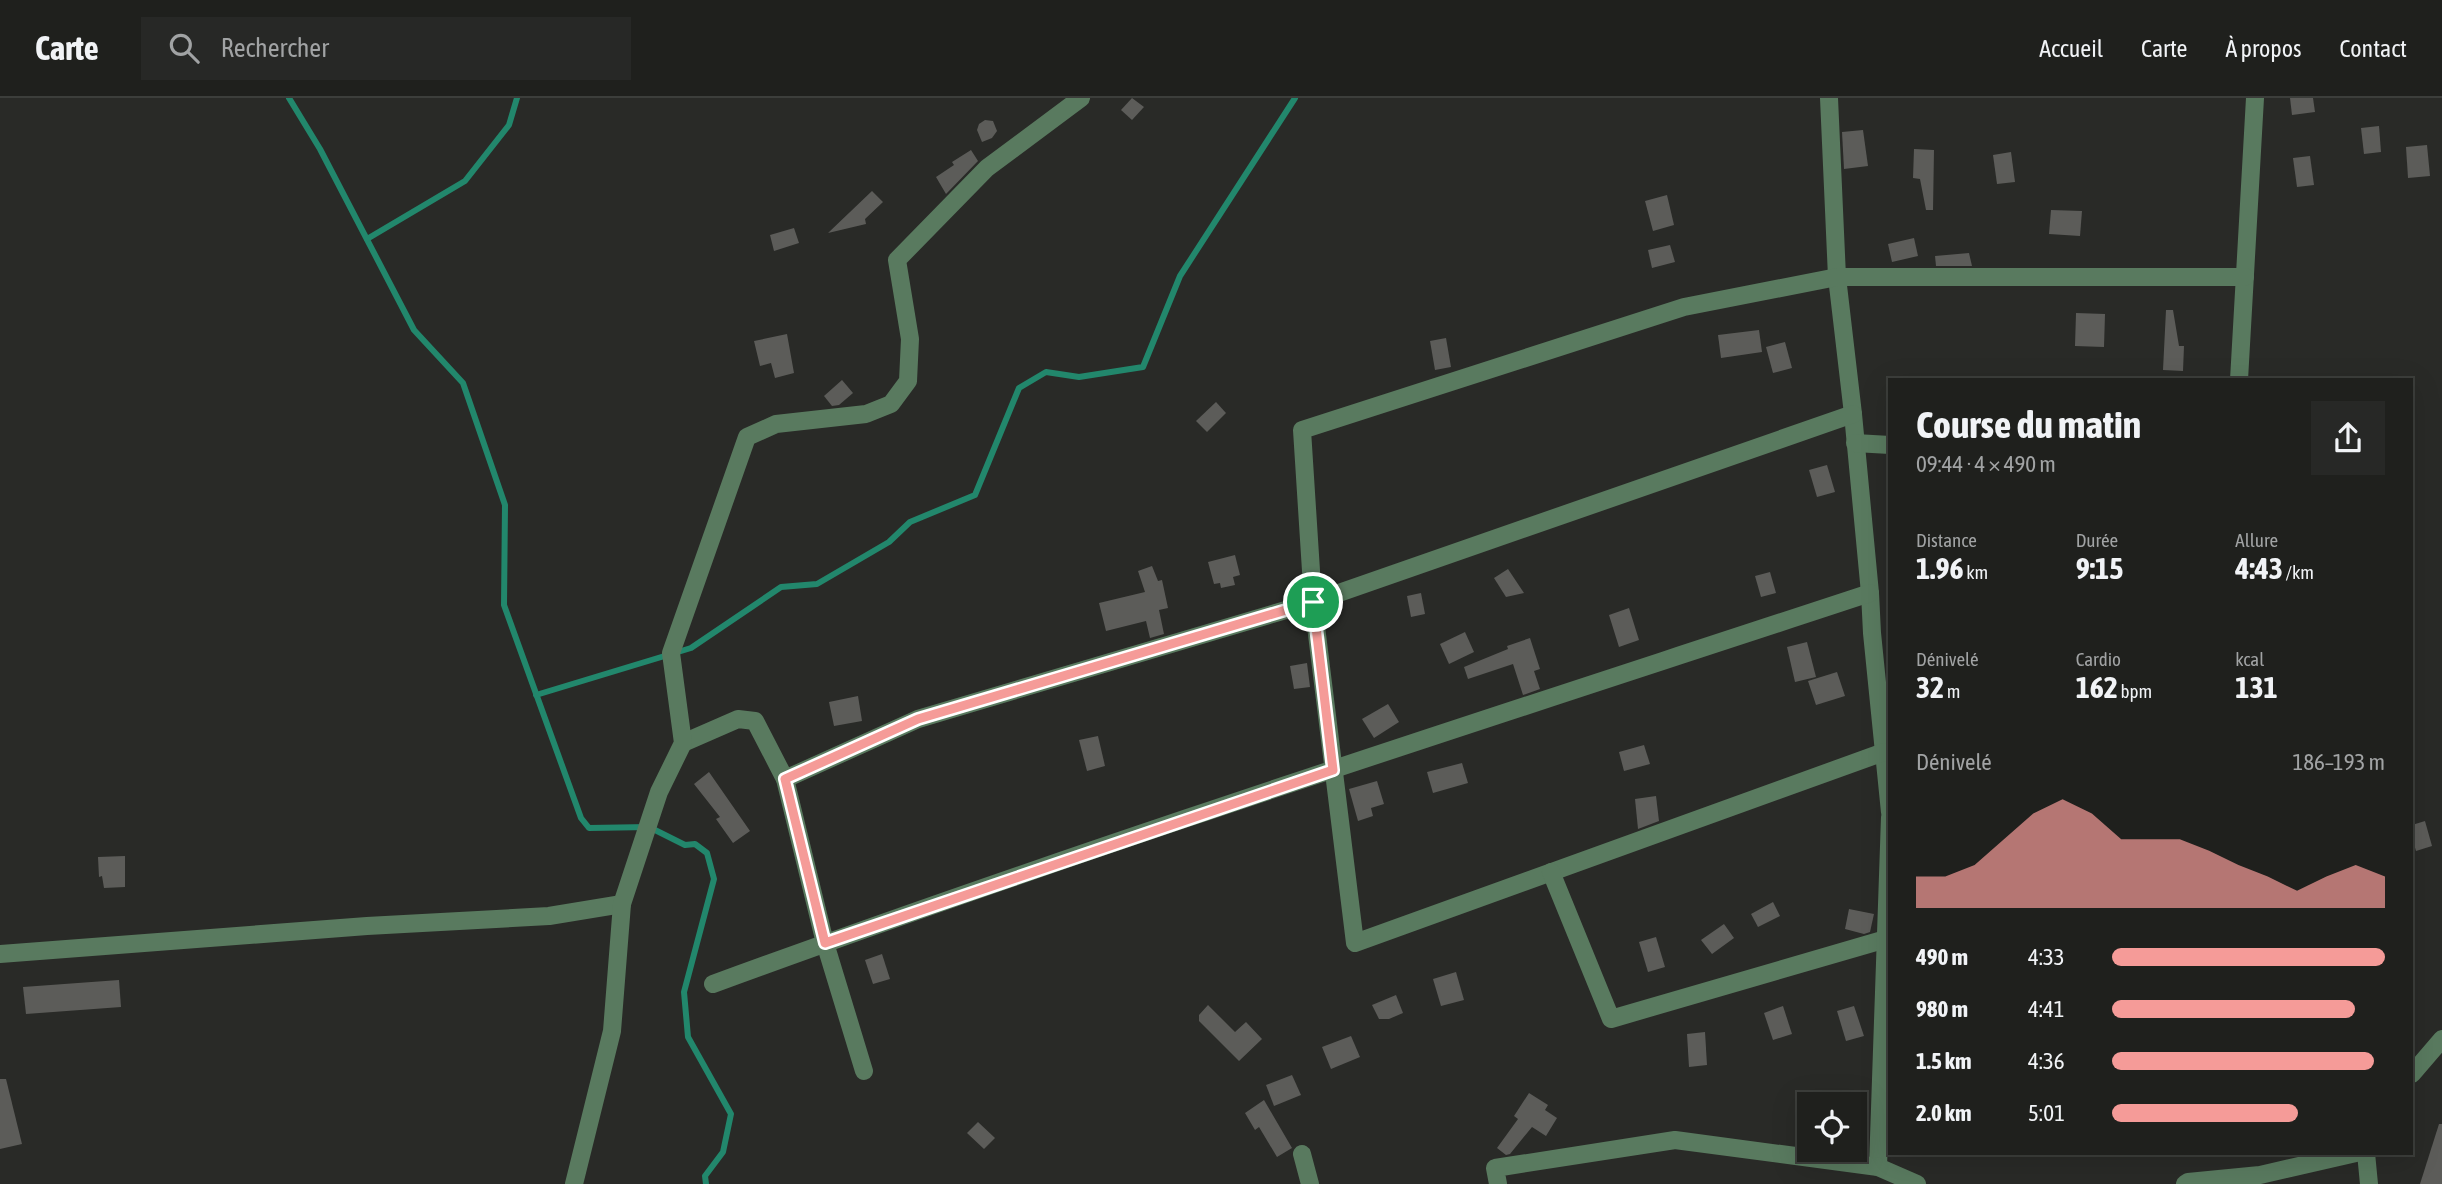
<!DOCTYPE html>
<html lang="fr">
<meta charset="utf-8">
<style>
:root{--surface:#1f201d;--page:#272826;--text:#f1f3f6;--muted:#a1a3a4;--line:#3c3e3b;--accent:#f59b98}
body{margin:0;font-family:"Asap Condensed",sans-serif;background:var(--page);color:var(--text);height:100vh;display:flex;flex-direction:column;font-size:26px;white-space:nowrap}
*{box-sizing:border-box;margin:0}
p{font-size:23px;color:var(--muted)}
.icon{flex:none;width:38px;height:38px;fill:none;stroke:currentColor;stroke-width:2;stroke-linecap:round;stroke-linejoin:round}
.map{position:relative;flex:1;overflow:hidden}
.details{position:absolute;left:1888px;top:280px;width:525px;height:777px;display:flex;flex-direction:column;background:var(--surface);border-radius:0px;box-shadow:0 7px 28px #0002,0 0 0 2px var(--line)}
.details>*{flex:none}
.fabs{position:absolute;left:1797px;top:994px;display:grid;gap:14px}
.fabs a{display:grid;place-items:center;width:70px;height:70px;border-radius:0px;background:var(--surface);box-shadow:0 7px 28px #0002,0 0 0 2px var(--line);font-size:35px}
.pin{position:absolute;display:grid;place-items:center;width:60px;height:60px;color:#fff;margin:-30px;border:4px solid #fff;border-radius:50%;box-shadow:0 2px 7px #0007}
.round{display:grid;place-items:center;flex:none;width:74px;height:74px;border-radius:0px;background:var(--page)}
.headline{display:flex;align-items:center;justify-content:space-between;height:119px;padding:0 28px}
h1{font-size:38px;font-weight:700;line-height:52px}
.figures{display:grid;grid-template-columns:repeat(3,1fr);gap:10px;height:119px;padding:7px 28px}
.figures div{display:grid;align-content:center}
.figures b{font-size:30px;font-weight:700}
.figures small{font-size:19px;font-weight:400}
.figures p{font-size:19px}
.chart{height:196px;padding:14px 28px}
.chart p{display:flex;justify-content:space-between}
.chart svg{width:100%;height:126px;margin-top:7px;fill:var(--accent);opacity:.7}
ul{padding:0 28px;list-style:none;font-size:23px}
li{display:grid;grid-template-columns:112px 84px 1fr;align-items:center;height:52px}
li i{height:18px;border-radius:9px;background:var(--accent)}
header{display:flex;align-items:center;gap:42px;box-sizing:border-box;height:98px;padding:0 35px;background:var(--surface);border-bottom:2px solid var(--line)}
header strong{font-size:33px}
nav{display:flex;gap:38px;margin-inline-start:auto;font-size:24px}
.search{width:490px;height:63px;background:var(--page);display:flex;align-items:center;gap:18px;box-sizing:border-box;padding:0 24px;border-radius:0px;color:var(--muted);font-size:26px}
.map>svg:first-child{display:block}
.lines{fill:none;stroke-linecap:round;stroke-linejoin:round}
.stream{stroke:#22876c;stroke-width:6}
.building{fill:#5c5c59}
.minor{stroke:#597a5f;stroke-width:18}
.route-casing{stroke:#fff;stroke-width:14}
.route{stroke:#f59b98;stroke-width:9}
</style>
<header>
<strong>Carte</strong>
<div class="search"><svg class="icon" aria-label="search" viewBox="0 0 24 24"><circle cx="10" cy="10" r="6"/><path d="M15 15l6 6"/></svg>Rechercher</div>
<nav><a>Accueil</a><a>Carte</a><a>À propos</a><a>Contact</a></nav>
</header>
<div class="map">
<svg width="2442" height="1086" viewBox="0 0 2442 1086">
<rect width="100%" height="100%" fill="#292a27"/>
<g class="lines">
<g class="stream">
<polyline points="289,0 320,51 414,232 463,285 505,407 504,507 581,720 589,730 649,729 685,747 695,746 707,755 714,781 684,894 688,939 731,1016 723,1054 705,1078 706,1086"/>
<polyline points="367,141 465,83 509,27 517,0"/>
<polyline points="536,597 691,550 781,489 817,486 889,444 910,424 975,397 1019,290 1046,274 1079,279 1143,269 1180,178 1295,0"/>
</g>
</g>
<g class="building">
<polygon points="1132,0 1144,9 1132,22 1121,12"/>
<polygon points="2290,0 2313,0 2315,14 2292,17"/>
<polygon points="985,22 993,23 997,33 992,40 982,44 977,32 979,26"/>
<polygon points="2379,28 2381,54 2364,56 2361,30"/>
<polygon points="1863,32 1868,68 1844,71 1842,34"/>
<polygon points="2427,47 2430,78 2408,80 2406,49"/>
<polygon points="1914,51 1934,52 1933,112 1926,112 1920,81 1913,80"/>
<polygon points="971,52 978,63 946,96 936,79 954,67 952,64"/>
<polygon points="2011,54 2015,84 1997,86 1993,57"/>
<polygon points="2310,58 2314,87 2297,89 2293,60"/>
<polygon points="872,93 883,104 865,121 866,126 828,135"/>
<polygon points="1667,97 1674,127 1653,133 1645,103"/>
<polygon points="2051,112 2082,113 2080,138 2049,136"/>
<polygon points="794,130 799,145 774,153 770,137"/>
<polygon points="1914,140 1918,158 1892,164 1888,146"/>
<polygon points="1670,147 1675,164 1652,170 1648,152"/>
<polygon points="1969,155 1972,168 1936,168 1935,158"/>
<polygon points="2166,212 2173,212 2179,248 2184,248 2183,273 2163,272"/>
<polygon points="2076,215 2105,216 2104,249 2075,248"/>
<polygon points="1759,232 1762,254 1721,260 1718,237"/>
<polygon points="787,236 794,275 775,280 771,265 760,268 754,243"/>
<polygon points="1446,240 1451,269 1435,272 1430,243"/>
<polygon points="1785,244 1792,270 1773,275 1766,249"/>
<polygon points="842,282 853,295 839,307 832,308 824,298"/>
<polygon points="1216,304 1226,315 1207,334 1196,323"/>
<polygon points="1827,367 1835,394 1817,399 1809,372"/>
<polygon points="1235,457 1240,477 1233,479 1235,487 1221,490 1220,485 1214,486 1208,464"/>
<polygon points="1152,468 1158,483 1162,482 1168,510 1159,512 1164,536 1150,540 1146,523 1106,533 1099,505 1145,494 1138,473"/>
<polygon points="1508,471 1524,495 1506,499 1494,480"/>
<polygon points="1770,474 1776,495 1761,499 1755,478"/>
<polygon points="1421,495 1425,516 1411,519 1407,498"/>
<polygon points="1629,510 1639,542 1619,549 1609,517"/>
<polygon points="1465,534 1474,554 1449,566 1440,546"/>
<polygon points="1530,540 1540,571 1534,573 1540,591 1523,597 1513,566 1468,581 1464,569 1508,551 1507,548"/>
<polygon points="1807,544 1816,579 1795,584 1787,549"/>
<polygon points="1307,565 1310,589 1294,591 1290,568"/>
<polygon points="1837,574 1845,598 1816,607 1808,583"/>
<polygon points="858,598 862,623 834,628 829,604"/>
<polygon points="1388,606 1399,624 1374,640 1362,621"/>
<polygon points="1098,638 1105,668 1087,673 1079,642"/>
<polygon points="1644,647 1650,666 1624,673 1619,654"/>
<polygon points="1462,665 1468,685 1433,695 1427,674"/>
<polygon points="709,674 750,733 733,745 716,721 720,719 694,686"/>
<polygon points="1377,683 1384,706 1371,710 1373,718 1358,723 1349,691"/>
<polygon points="1656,698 1659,723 1638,731 1635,701"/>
<polygon points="2425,723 2432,748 2416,753 2412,739 2412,727"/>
<polygon points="125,758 125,789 104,790 102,778 99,779 98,759"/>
<polygon points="1773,804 1780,818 1758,829 1751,816"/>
<polygon points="1849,811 1874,816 1870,834 1864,836 1845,831"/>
<polygon points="1724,826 1734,840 1712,856 1701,842"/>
<polygon points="1656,839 1665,869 1648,874 1639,844"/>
<polygon points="882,856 890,881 873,886 865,862"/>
<polygon points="1456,874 1464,902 1441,908 1433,881"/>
<polygon points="119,882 121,909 26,916 23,889"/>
<polygon points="1396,897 1403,915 1389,921 1379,921 1372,907"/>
<polygon points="1208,907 1235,934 1246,924 1262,941 1239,963 1199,923 1199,917"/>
<polygon points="1783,908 1792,936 1773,942 1764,915"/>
<polygon points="1854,908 1864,938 1846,943 1837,913"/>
<polygon points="1705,934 1707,967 1689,969 1687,936"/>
<polygon points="1351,938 1360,959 1331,971 1322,949"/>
<polygon points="1292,977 1301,997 1274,1008 1266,987"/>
<polygon points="0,981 6,981 22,1046 0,1051"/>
<polygon points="1529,995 1548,1007 1545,1012 1557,1020 1546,1038 1532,1029 1510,1056 1506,1057 1497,1050 1518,1021 1514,1018"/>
<polygon points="1264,1002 1292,1050 1277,1059 1259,1029 1255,1032 1245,1015"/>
<polygon points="978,1024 995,1040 984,1051 967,1035"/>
<polygon points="2439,1026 2442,1026 2442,1086 2420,1086"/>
</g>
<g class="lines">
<g class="minor">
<polyline points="1829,0 1837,179 1853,316 1870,495 1872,535 1890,714"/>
<polyline points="2239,282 2255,0"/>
<polyline points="1855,345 1890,347"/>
<polyline points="683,645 738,621 755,623 785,681 825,845 864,973"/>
<polyline points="1884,654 1355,845 1313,504 1302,332 1684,209 1837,179 2245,179"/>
<polyline points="785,681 918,621 1313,504 1853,316"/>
<polyline points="1551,774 1611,921 1886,841"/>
<polyline points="0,856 367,828 549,818 622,806"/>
<path d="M713 886C1095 746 1484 622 1870 495"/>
<polyline points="2412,976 2442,941"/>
<polyline points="2366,1055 2369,1086"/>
<polyline points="1302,1056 1310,1086"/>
<polyline points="1878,1069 1890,719"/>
<polyline points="574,1086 612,933 622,806 659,694 683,645 671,555 747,339 776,326 866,316 891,306 908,283 910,241 897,162 987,70 1081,0"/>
<polyline points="1498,1086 1495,1070 1675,1042 1878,1069 1917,1086"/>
<polyline points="2185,1086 2188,1084 2260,1077 2356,1055"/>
</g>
</g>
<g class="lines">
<g class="route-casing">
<polygon id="route" points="1313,504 1333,672 825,845 785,681 918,621"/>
</g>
<use href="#route" class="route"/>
</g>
</svg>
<div class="fabs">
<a><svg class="icon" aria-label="locate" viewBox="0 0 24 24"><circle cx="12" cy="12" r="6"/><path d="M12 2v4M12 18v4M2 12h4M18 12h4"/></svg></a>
</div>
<div class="pin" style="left:1313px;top:504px;background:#1e9e55"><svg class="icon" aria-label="arrive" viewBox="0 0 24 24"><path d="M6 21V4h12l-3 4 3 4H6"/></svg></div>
<section class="details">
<div class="headline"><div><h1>Course du matin</h1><p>09:44 · 4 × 490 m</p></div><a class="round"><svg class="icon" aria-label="share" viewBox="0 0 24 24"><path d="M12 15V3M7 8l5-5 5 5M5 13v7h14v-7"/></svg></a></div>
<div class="figures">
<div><p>Distance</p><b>1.96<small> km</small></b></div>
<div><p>Durée</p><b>9:15</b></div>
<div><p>Allure</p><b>4:43<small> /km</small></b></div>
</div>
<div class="figures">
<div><p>Dénivelé</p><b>32<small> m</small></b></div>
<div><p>Cardio</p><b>162<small> bpm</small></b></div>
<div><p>kcal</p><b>131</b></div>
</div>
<div class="chart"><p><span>Dénivelé</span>186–193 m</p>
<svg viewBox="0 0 160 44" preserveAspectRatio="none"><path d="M0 44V33L10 33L20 29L30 20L40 11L50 6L60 11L70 20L80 20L90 20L100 24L110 29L120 33L130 38L140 33L150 29L160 33V44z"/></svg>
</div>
<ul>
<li><b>490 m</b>4:33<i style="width:100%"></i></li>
<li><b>980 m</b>4:41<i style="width:89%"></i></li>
<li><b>1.5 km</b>4:36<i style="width:96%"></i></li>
<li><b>2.0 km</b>5:01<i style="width:68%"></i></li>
</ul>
</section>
</div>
